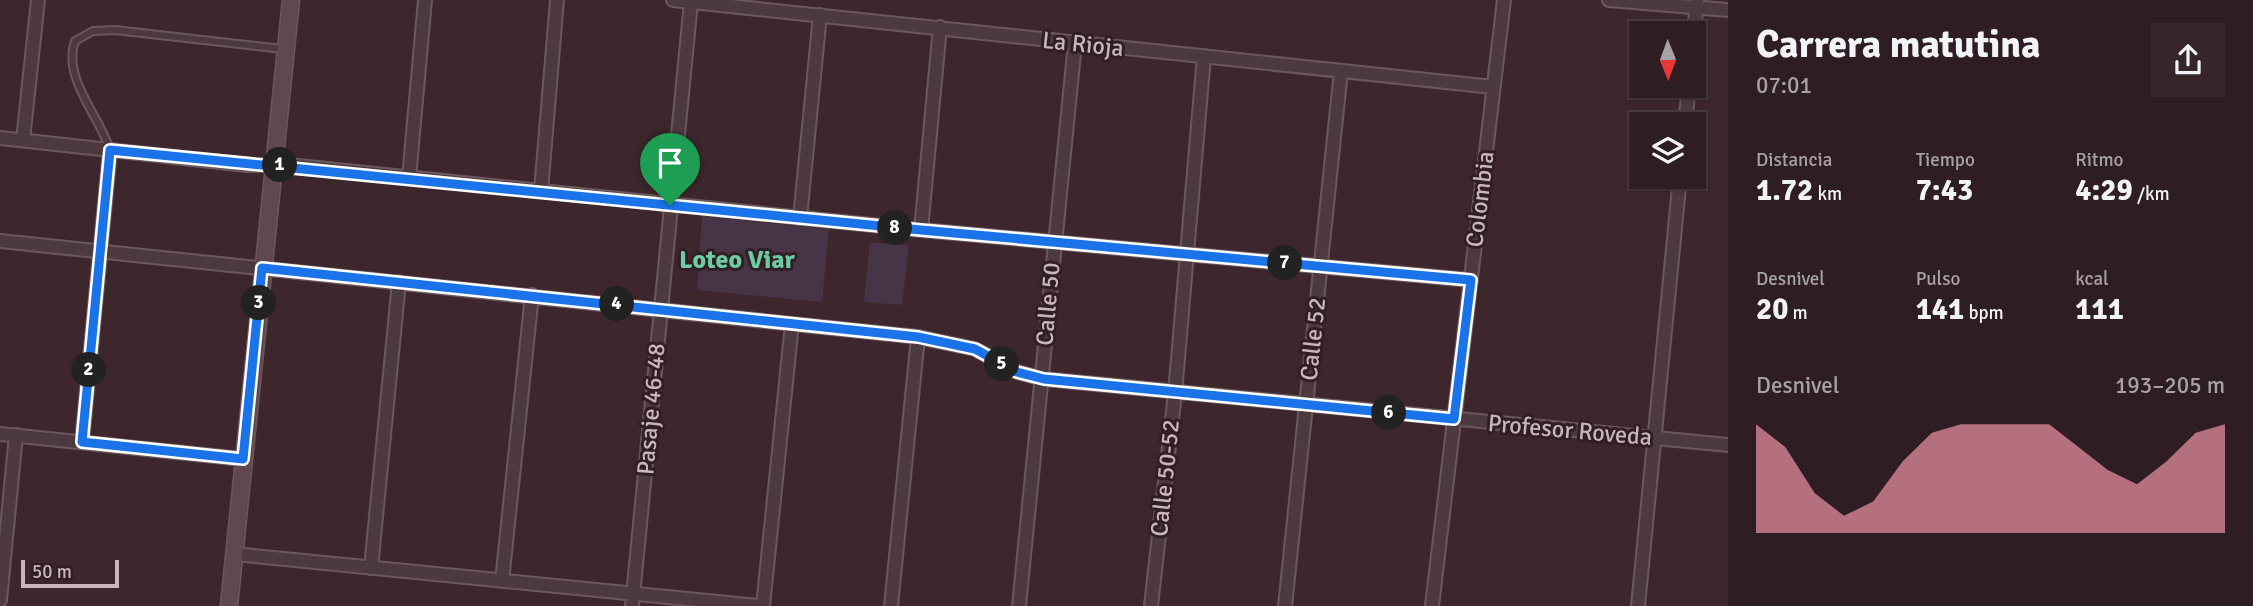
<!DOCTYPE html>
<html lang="es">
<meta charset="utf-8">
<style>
:root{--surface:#2e1d22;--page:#36262a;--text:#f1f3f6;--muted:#a7a2a5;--line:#493b40;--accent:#ef94a9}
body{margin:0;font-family:Signika,sans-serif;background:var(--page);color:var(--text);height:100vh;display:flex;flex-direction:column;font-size:26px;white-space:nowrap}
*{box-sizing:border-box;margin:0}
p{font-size:23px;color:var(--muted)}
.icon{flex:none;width:38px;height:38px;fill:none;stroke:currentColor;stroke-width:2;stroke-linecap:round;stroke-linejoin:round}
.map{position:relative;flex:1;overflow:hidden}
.details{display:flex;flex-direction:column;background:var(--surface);width:525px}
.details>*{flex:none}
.needle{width:46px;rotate:179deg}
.tools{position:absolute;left:1629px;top:21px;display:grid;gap:14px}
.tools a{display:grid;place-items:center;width:77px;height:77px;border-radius:0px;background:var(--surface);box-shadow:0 2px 5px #0004,0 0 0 2px var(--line);font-size:35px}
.scale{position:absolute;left:21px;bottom:18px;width:98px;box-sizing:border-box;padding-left:7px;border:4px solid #c8b6ba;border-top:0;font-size:19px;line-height:24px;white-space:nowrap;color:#c8b6ba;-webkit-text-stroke:5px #321f24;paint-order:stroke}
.pin{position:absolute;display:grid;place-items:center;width:60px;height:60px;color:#fff;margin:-72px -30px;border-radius:50% 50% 50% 0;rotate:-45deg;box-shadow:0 0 7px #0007}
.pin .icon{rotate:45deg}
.km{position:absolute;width:35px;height:35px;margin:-18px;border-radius:50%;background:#222;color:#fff;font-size:19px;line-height:35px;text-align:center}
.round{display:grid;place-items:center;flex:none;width:74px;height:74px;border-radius:0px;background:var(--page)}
.headline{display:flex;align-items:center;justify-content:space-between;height:119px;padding:0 28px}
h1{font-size:38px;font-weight:800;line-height:52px}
.stats{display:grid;grid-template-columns:repeat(3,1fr);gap:10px;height:119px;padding:7px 28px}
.stats div{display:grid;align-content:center}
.stats b{font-size:30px;font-weight:800}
.stats small{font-size:19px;font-weight:400}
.stats p{font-size:19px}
.chart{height:196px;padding:14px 28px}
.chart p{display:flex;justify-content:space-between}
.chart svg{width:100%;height:126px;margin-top:7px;fill:var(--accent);opacity:.7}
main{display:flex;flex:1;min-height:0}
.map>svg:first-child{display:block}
.green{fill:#483447}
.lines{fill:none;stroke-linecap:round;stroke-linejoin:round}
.lane-casing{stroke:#6b585d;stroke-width:10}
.street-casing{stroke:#6b585d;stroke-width:16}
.secondary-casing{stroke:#6b585d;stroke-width:19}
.lane{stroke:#4d3a3f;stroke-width:6}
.street{stroke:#4d3a3f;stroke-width:12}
.secondary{stroke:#5f494e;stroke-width:16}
.route-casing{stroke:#fff;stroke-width:14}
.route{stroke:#1a73e8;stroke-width:9}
.labels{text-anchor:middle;stroke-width:6;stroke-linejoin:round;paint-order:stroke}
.street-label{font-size:24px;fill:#c8b6ba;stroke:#321f24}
.neighbourhood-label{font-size:26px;font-weight:bold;fill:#6dcca5;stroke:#321f24}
</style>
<main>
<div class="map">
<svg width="1728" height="606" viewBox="0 0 1728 606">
<rect width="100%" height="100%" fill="#3d272d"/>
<g class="green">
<polygon points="702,216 829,229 822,302 697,290"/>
<polygon points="870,242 909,246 902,305 864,302"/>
</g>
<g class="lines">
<g class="lane-casing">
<path id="lane" d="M110 150C99 115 62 78 75 41L93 31 115 30 283 49"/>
</g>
<g class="street-casing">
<g id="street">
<polyline points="673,0 1493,87"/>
<polyline points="1609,0 1728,10"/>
<polyline points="1694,34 1697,0"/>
<polyline points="1685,124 1689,86"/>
<polyline points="0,138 247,165 288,165 921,230 1470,280"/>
<polyline points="23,140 38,0"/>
<polyline points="409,178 425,0"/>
<polyline points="541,191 557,0"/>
<polyline points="800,218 820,15"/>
<polyline points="921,230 940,27"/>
<polyline points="0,241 918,337 975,349 1017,372 1044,379 1728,445"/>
<polyline points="0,434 243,459"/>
<polyline points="82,442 110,150"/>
<polyline points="234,554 758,606"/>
<polyline points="371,568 399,282"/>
<polyline points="502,581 532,295"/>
<polyline points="0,600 16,435"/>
<polyline points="632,606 691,2"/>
<polyline points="763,606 792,324"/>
<polyline points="891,606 918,337"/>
<polyline points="1019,606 1075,43"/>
<polyline points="1151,606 1175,393 1204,56"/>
<polyline points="1285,606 1341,71"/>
<polyline points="1432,606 1504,0"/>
<polyline points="1638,606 1680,177"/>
</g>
</g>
<g class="secondary-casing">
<polyline id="secondary" points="229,606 291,0"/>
</g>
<use href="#lane" class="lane"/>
<use href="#street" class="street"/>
<use href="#secondary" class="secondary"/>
</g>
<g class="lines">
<g class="route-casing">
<polygon id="route" points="110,150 921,230 1471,280 1454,419 1044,379 1017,372 975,349 918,337 262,268 243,459 82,442"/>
</g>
<use href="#route" class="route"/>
</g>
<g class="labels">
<g class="street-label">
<text transform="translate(1083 44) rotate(6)" y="8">La Rioja</text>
<text transform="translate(1480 199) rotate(-83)" y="8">Colombia</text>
<text transform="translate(1048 304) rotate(-85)" y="8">Calle 50</text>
<text transform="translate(1313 339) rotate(-84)" y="8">Calle 52</text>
<text transform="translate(651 409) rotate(-85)" y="8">Pasaje 46-48</text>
<text transform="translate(1570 430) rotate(5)" y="8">Profesor Roveda</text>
<text transform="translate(1165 478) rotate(-84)" y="8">Calle 50-52</text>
</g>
<g class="neighbourhood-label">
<text x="737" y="268">Loteo Viar</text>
</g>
</g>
</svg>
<div class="tools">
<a><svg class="needle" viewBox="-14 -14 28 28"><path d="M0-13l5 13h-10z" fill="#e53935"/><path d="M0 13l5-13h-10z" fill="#a7a2a5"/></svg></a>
<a><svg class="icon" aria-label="layers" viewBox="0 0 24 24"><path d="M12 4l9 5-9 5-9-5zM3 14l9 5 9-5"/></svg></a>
</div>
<div class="scale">50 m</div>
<div class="pin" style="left:670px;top:205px;background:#1e9e55"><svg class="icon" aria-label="arrive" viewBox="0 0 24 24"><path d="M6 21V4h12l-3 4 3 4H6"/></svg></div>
<b class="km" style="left:280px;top:165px">1</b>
<b class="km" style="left:89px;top:370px">2</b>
<b class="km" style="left:259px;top:303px">3</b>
<b class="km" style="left:617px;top:304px">4</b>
<b class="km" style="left:1002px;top:364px">5</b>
<b class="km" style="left:1389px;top:413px">6</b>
<b class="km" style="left:1285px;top:263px">7</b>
<b class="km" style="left:895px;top:228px">8</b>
</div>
<section class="details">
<div class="headline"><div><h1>Carrera matutina</h1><p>07:01</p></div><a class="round"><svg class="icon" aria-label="share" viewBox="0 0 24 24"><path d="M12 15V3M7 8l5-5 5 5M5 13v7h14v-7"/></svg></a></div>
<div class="stats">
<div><p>Distancia</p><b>1.72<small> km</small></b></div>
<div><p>Tiempo</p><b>7:43</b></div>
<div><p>Ritmo</p><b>4:29<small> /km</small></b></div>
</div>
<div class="stats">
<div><p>Desnivel</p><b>20<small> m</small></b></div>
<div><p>Pulso</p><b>141<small> bpm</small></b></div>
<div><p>kcal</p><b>111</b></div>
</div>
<div class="chart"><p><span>Desnivel</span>193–205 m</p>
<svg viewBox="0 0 160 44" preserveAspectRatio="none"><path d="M0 44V6L10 14L20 30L30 38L40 33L50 19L60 9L70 6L80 6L90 6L100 6L110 14L120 22L130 27L140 19L150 9L160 6V44z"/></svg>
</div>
</section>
</main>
